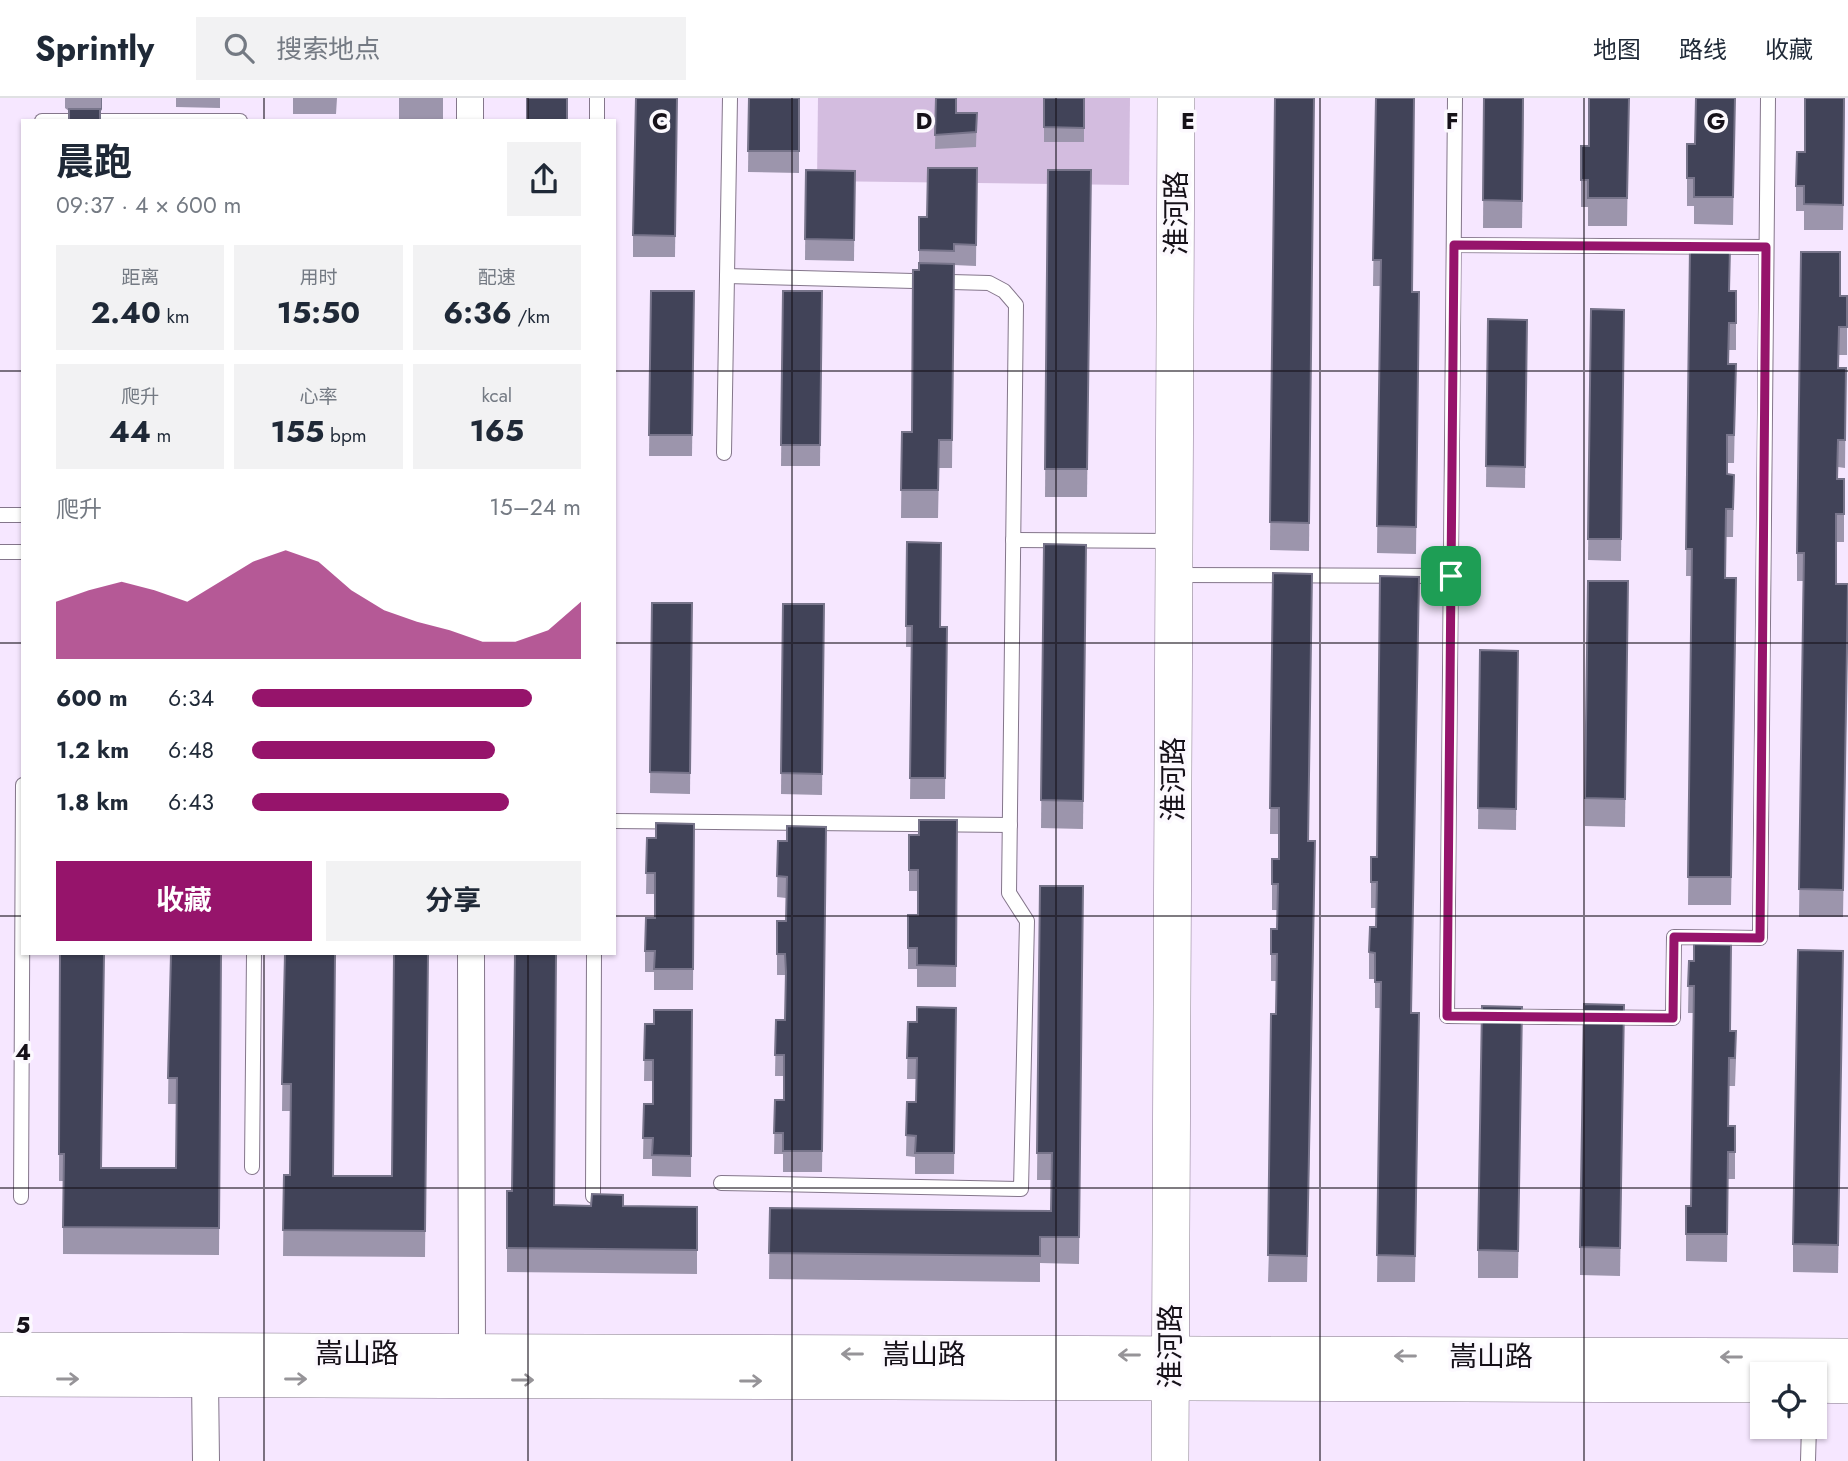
<!DOCTYPE html>
<html lang="zh">
<meta charset="utf-8">
<style>
:root{--surface:#fff;--page:#f2f2f3;--text:#1f2937;--muted:#747a83;--line:#e0e1e3;--accent:#96146b}
body{margin:0;font-family:Jost,"Noto Sans SC",sans-serif;background:var(--page);color:var(--text);height:100vh;display:flex;flex-direction:column;font-size:26px;white-space:nowrap}
*{box-sizing:border-box;margin:0}
p{font-size:23px;color:var(--muted)}
.icon{flex:none;width:38px;height:38px;fill:none;stroke:currentColor;stroke-width:2;stroke-linecap:round;stroke-linejoin:round}
.map{position:relative;flex:1;overflow:hidden}
.side{position:absolute;left:21px;top:21px;width:595px;height:836px;display:flex;flex-direction:column;background:var(--surface);border-radius:0px;box-shadow:0 2px 5px #0004}
.side>*{flex:none}
.controls{position:absolute;left:1750px;top:1264px;display:grid;gap:14px}
.controls a{display:grid;place-items:center;width:77px;height:77px;border-radius:0px;background:var(--surface);box-shadow:0 2px 5px #0004;font-size:35px}
.pin{position:absolute;display:grid;place-items:center;width:60px;height:60px;color:#fff;margin:-30px;border-radius:14px;box-shadow:0 4px 10px #0006}
.round{display:grid;place-items:center;flex:none;width:74px;height:74px;border-radius:0px;background:var(--page)}
.headline{display:flex;align-items:center;justify-content:space-between;height:119px;padding:0 35px}
h1{font-size:38px;font-weight:700;line-height:52px}
.stats{display:grid;grid-template-columns:repeat(3,1fr);gap:10px;height:119px;padding:7px 35px}
.stats div{display:grid;align-content:center;border-radius:0px;background:var(--page);text-align:center}
.stats b{font-size:30px;font-weight:700}
.stats small{font-size:19px;font-weight:400}
.stats p{font-size:19px}
.chart{height:196px;padding:14px 35px}
.chart p{display:flex;justify-content:space-between}
.chart svg{width:100%;height:126px;margin-top:7px;fill:var(--accent);opacity:.7}
.action{display:flex;gap:14px;margin-top:auto;padding:14px 35px}
.action a{flex:1;height:80px;border-radius:0px;background:var(--accent);color:#fff;font-size:28px;font-weight:700;line-height:80px;text-align:center}
.action a+a{background:var(--page);color:var(--text)}
ul{padding:0 35px;list-style:none;font-size:23px}
li{display:grid;grid-template-columns:112px 84px 1fr;align-items:center;height:52px}
li i{height:18px;border-radius:9px;background:var(--accent)}
header{display:flex;align-items:center;gap:42px;box-sizing:border-box;height:98px;padding:0 35px;background:var(--surface);border-bottom:2px solid var(--line)}
header strong{font-size:33px}
nav{display:flex;gap:38px;margin-inline-start:auto;font-size:24px}
.search{width:490px;height:63px;background:var(--page);display:flex;align-items:center;gap:18px;box-sizing:border-box;padding:0 24px;border-radius:0px;color:var(--muted);font-size:26px}
.map>svg:first-child{display:block}
.green{fill:#d3bcdf}
.lines{fill:none;stroke-linecap:round;stroke-linejoin:round}
.lane-casing{stroke:#84768b;stroke-width:16}
.street-casing{stroke:#84768b;stroke-width:28}
.secondary-casing{stroke:#84768b;stroke-width:38}
.lane{stroke:#fff;stroke-width:14}
.street{stroke:#fff;stroke-width:26}
.secondary{stroke:#fff;stroke-width:37}
.wall{fill:#9c95ac}
.shaded-wall{fill:#77748a}
.building{fill:#414358;stroke:#77748a;stroke-width:2}
.oneway{stroke:#969498}
.route-casing{stroke:#fff;stroke-width:14}
.route{stroke:#96146b;stroke-width:9}
.grid{fill:none;stroke:#161119;stroke-width:2;stroke-opacity:0.55}
.labels{text-anchor:middle;stroke-width:7;stroke-linejoin:round;paint-order:stroke}
.street-label{font-size:28px;fill:#161119;stroke:#fcf9fe}
.grid-label{font-size:23px;text-anchor:middle;font-weight:bold;fill:#161119;stroke:#fcf9fe;stroke-width:7;stroke-linejoin:round;paint-order:stroke}
</style>
<header>
<strong>Sprintly</strong>
<div class="search"><svg class="icon" aria-label="search" viewBox="0 0 24 24"><circle cx="10" cy="10" r="6"/><path d="M15 15l6 6"/></svg>搜索地点</div>
<nav><a>地图</a><a>路线</a><a>收藏</a></nav>
</header>
<div class="map">
<svg width="1848" height="1363" viewBox="0 0 1848 1363">
<rect width="100%" height="100%" fill="#f6e7ff"/>
<polygon class="green" points="818,0 1130,0 1129,87 817,83"/>
<g class="lines">
<g class="lane-casing">
<g id="lane">
<polyline points="1455,0 1447,918 1673,920 1674,839 1760,840 1768,0"/>
<polyline points="42,23 240,23"/>
<polyline points="597,23 597,0"/>
<polyline points="1454,147 1766,149"/>
<polyline points="724,355 730,0"/>
<polyline points="0,417 23,417"/>
<polyline points="1013,442 1173,443"/>
<polyline points="0,454 23,454"/>
<polyline points="1175,477 1452,478"/>
<polyline points="614,723 1010,727"/>
<polyline points="252,1069 254,856"/>
<polyline points="721,1085 1021,1091 1027,823 1009,795 1016,207 1004,193 989,185 727,178"/>
<polyline points="593,1098 594,856"/>
<polyline points="21,1099 23,687"/>
<polyline points="1808,1363 1809,1328"/>
</g>
</g>
<g class="street-casing">
<g id="street">
<polyline points="470,0 470,23"/>
<polyline points="471,856 472,1255"/>
<polyline points="205,1281 206,1363"/>
</g>
</g>
<g class="secondary-casing">
<g id="secondary">
<polyline points="0,1253 1848,1259"/>
<polyline points="0,1280 1762,1286"/>
<polyline points="1815,1286 1848,1287"/>
<polyline points="1170,1363 1176,0"/>
</g>
</g>
<use href="#lane" class="lane"/>
<use href="#street" class="street"/>
<use href="#secondary" class="secondary"/>
</g>
<g class="wall">
<polygon points="65,0 102,0 102,11 100,13 69,13 65,10"/>
<polygon points="176,0 220,0 220,10 176,9"/>
<polygon points="293,0 337,0 336,16 293,16"/>
<rect x="399" y="0" width="44" height="23"/>
<polygon points="677,0 675,159 633,159 633,137"/>
<polygon points="749,0 799,0 799,75 748,74"/>
<polygon points="936,0 956,15 977,15 976,49 935,51"/>
<rect x="1044" y="0" width="40" height="44"/>
<polygon points="1275,0 1314,0 1309,453 1270,452"/>
<polygon points="1376,0 1412,194 1419,194 1416,456 1377,455 1380,188 1373,188"/>
<polygon points="1484,0 1524,0 1522,130 1483,130"/>
<polygon points="1629,0 1627,128 1588,128 1588,109 1581,109 1581,48 1589,48"/>
<polygon points="1735,0 1733,127 1694,126 1694,108 1687,108 1687,46 1695,46"/>
<polygon points="1845,0 1843,132 1804,132 1804,113 1796,113 1796,88 1805,54"/>
<polygon points="977,70 976,168 954,167 952,370 939,370 938,420 901,420 902,334 912,334 919,172 919,119 927,119"/>
<polygon points="806,72 855,73 854,163 805,162"/>
<polygon points="1048,72 1091,72 1087,399 1045,399"/>
<polygon points="1690,149 1730,193 1736,193 1736,252 1729,252 1729,266 1736,266 1734,365 1727,365 1727,376 1734,377 1733,439 1726,439 1725,480 1736,508 1731,807 1688,807 1692,478 1686,478"/>
<polygon points="651,193 694,193 692,358 649,358"/>
<polygon points="783,193 822,193 820,368 781,368"/>
<polygon points="1840,198 1847,198 1847,257 1839,257 1839,270 1846,270 1845,370 1838,369 1837,381 1844,381 1844,444 1836,444 1836,486 1848,514 1843,819 1799,819 1803,483 1797,483 1797,455"/>
<polygon points="1591,211 1624,212 1621,463 1588,462"/>
<polygon points="1488,221 1527,222 1525,390 1486,389"/>
<polygon points="907,444 940,529 947,529 945,701 910,701 912,549 906,549"/>
<polygon points="1044,446 1086,447 1083,731 1041,730"/>
<polygon points="1273,475 1309,743 1315,769 1307,1184 1268,1184 1277,883 1271,883 1271,831 1277,831 1278,812 1272,812 1272,761 1279,761 1279,736 1270,736"/>
<polygon points="1628,483 1625,729 1585,728 1585,700"/>
<polygon points="652,505 692,505 690,696 650,695"/>
<polygon points="783,506 824,506 822,697 781,696"/>
<polygon points="1480,552 1518,553 1516,732 1478,731"/>
<polygon points="957,722 956,889 917,889 917,871 908,871 908,850 918,817 918,793 909,793 909,737 919,737"/>
<polygon points="694,726 693,892 654,892 654,874 645,874 645,853 655,820 655,796 646,796 647,740 656,740"/>
<polygon points="826,729 822,1074 783,1074 783,1056 774,1056 775,1002 784,1002 784,978 775,978 776,922 785,922 785,877 777,877 777,823 786,823 786,800 777,799 778,743 787,743"/>
<polygon points="1371,759 1419,942 1415,1184 1377,1184 1381,910 1375,910 1375,881 1369,881 1369,854 1376,829 1376,810 1371,810"/>
<polygon points="1040,788 1083,788 1079,1166 1040,1165 1040,1184 769,1181 770,1110 1051,1113 1051,1082 1037,1082"/>
<polygon points="1843,853 1838,1175 1793,1174 1793,1146"/>
<polygon points="60,856 101,1070 176,1070 177,1006 168,1006 169,931 221,856 219,1157 63,1156 63,1083 59,1083"/>
<polygon points="428,856 425,1159 283,1158 284,1077 290,1077 290,1013 282,1013 283,937 333,1078 392,1078"/>
<polygon points="1689,863 1730,933 1736,961 1735,988 1729,988 1729,1028 1735,1028 1735,1081 1728,1081 1727,1164 1686,1163 1686,1108 1691,1108 1694,915 1688,915"/>
<polygon points="1522,909 1518,1180 1478,1180 1478,1152"/>
<polygon points="956,910 954,1076 915,1076 915,1059 906,1058 907,1004 916,1004 916,981 907,981 908,924 917,924"/>
<polygon points="692,912 691,1079 652,1078 652,1061 643,1061 644,1006 653,1006 653,983 644,983 645,926 654,926"/>
<polygon points="1624,934 1620,1178 1580,1177 1580,1149"/>
<polygon points="507,1093 554,1107 697,1109 697,1176 507,1174"/>
</g>
<polygon class="shaded-wall" points="101,0 102,0 102,11 101,13"/>
<g class="building">
<rect x="527" y="0" width="40" height="23"/>
<polygon points="636,0 677,0 675,138 633,137"/>
<polygon points="749,0 799,0 799,53 748,53"/>
<polygon points="936,0 956,0 956,15 977,15 976,34 935,37"/>
<polygon points="1044,0 1084,0 1084,30 1044,29"/>
<polygon points="1275,0 1314,0 1309,425 1270,424"/>
<polygon points="1376,0 1414,0 1412,194 1419,194 1416,429 1377,428 1381,162 1373,162"/>
<polygon points="1484,0 1523,0 1522,103 1483,102"/>
<polygon points="1589,0 1629,0 1627,100 1588,100 1588,82 1581,82 1581,48 1589,48"/>
<polygon points="1696,0 1735,0 1733,99 1694,99 1694,80 1687,80 1687,46 1695,46"/>
<polygon points="1805,0 1844,0 1843,107 1804,106 1804,88 1796,88 1797,54 1805,54"/>
<rect x="69" y="11" width="31" height="12"/>
<polygon points="928,70 977,70 976,147 954,146 954,153 919,152 919,119 927,119"/>
<polygon points="806,72 855,73 854,142 805,141"/>
<polygon points="1048,72 1091,72 1087,371 1045,371"/>
<polygon points="1690,149 1730,149 1729,193 1736,193 1736,225 1729,225 1728,266 1736,266 1734,337 1727,337 1727,376 1734,377 1733,411 1726,411 1725,480 1736,480 1731,779 1688,779 1692,451 1686,451"/>
<polygon points="1801,154 1840,154 1840,198 1847,198 1847,229 1839,229 1838,270 1846,270 1845,342 1838,342 1837,381 1844,381 1844,416 1836,416 1836,486 1848,486 1843,792 1799,791 1804,455 1797,455"/>
<polygon points="919,165 954,166 952,342 939,342 938,392 901,392 902,334 912,334 913,172 919,172"/>
<polygon points="651,193 694,193 692,337 649,337"/>
<polygon points="783,193 822,193 820,347 781,347"/>
<polygon points="1591,211 1624,212 1621,441 1588,441"/>
<polygon points="1488,221 1527,222 1525,369 1486,368"/>
<polygon points="907,444 941,445 940,529 947,529 945,680 910,680 912,528 906,528"/>
<polygon points="1044,446 1086,447 1083,703 1041,702"/>
<polygon points="1273,475 1312,476 1308,743 1315,743 1307,1158 1268,1157 1271,916 1276,916 1277,856 1271,856 1271,831 1277,831 1278,786 1272,786 1272,761 1279,761 1279,710 1270,710"/>
<polygon points="1380,478 1419,479 1411,915 1419,915 1415,1158 1377,1157 1381,884 1375,884 1375,855 1369,854 1370,829 1376,829 1377,784 1371,784 1371,759 1377,759"/>
<polygon points="1588,483 1628,483 1625,701 1585,700"/>
<polygon points="652,505 692,505 690,675 650,674"/>
<polygon points="783,506 824,506 822,676 781,675"/>
<polygon points="1480,552 1518,553 1516,711 1478,710"/>
<polygon points="919,722 957,722 956,868 917,867 917,850 908,850 908,817 918,817 918,772 909,772 909,737 919,737"/>
<polygon points="656,725 694,726 693,871 654,871 655,853 645,853 646,820 655,820 655,775 646,775 647,740 656,740"/>
<polygon points="787,728 826,729 822,1053 783,1053 783,1035 774,1035 775,1002 784,1002 784,957 775,957 776,922 785,922 786,874 785,856 777,856 777,823 786,823 787,779 777,778 778,743 787,743"/>
<polygon points="1040,788 1083,788 1079,1139 1040,1139 1040,1158 769,1155 770,1110 1051,1113 1052,1055 1037,1055"/>
<polygon points="1694,846 1731,847 1730,933 1736,933 1735,960 1729,960 1728,1028 1735,1028 1735,1054 1728,1054 1727,1136 1686,1136 1686,1108 1691,1108 1694,888 1688,888 1689,863 1694,863"/>
<polygon points="1798,852 1843,853 1838,1147 1793,1146"/>
<polygon points="60,856 104,856 101,1070 176,1070 177,980 168,980 171,856 221,856 219,1130 63,1129 64,1056 59,1056"/>
<polygon points="285,856 335,856 333,1078 392,1078 394,856 428,856 425,1133 283,1132 284,1077 290,1077 291,986 282,986"/>
<polygon points="515,856 556,856 554,1107 591,1108 592,1096 623,1097 623,1108 697,1109 697,1152 507,1150 507,1093 512,1093"/>
<polygon points="1584,906 1624,907 1620,1150 1580,1149"/>
<polygon points="1482,908 1522,909 1518,1153 1478,1152"/>
<polygon points="917,909 956,910 954,1055 915,1055 916,1038 906,1037 907,1004 916,1004 917,960 907,960 908,924 917,924"/>
<polygon points="654,912 692,912 691,1058 652,1057 653,1040 643,1040 644,1006 653,1006 653,962 644,962 645,926 654,926"/>
</g>
<defs><path id="oneway-shaft" d="M-6 0H5M1.5-3L5.5 0L1.5 3" fill="none" stroke-width="1.6" stroke-linecap="round" stroke-linejoin="round" transform="scale(1.75)"/></defs>
<g class="oneway">
<use href="#oneway-shaft" transform="translate(852 1256) rotate(-180)"/>
<use href="#oneway-shaft" transform="translate(1129 1257) rotate(-180)"/>
<use href="#oneway-shaft" transform="translate(1405 1258) rotate(-180)"/>
<use href="#oneway-shaft" transform="translate(1731 1259) rotate(-180)"/>
<use href="#oneway-shaft" transform="translate(68 1281)"/>
<use href="#oneway-shaft" transform="translate(296 1281)"/>
<use href="#oneway-shaft" transform="translate(523 1282)"/>
<use href="#oneway-shaft" transform="translate(751 1283)"/>
</g>
<g class="lines">
<g class="route-casing">
<polygon id="route" points="1454,147 1766,149 1760,840 1674,839 1673,920 1447,918"/>
</g>
<use href="#route" class="route"/>
</g>
<path class="grid" d="M264 0V23M528 0V23M792 0V1363M1056 0V1363M1320 0V1363M1584 0V1363M0 273H23M614 273H1848M0 545H23M614 545H1848M0 818H23M614 818H1848M264 856V1363M528 856V1363M0 1090H1848"/>
<g class="labels">
<g class="street-label">
<text transform="translate(1176 115) rotate(-90)" y="10">淮河路</text>
<text transform="translate(1173 681) rotate(-90)" y="10">淮河路</text>
<text transform="translate(1170 1248) rotate(-90)" y="10">淮河路</text>
<text x="357" y="1265">嵩山路</text>
<text x="924" y="1266">嵩山路</text>
<text x="1491" y="1268">嵩山路</text>
</g>
</g>
<g class="grid-label">
<text x="660" y="31">C</text>
<text x="924" y="31">D</text>
<text x="1188" y="31">E</text>
<text x="1452" y="31">F</text>
<text x="1716" y="31">G</text>
<text x="23" y="962">4</text>
<text x="23" y="1235">5</text>
</g>
</svg>
<div class="controls">
<a><svg class="icon" aria-label="locate" viewBox="0 0 24 24"><circle cx="12" cy="12" r="6"/><path d="M12 2v4M12 18v4M2 12h4M18 12h4"/></svg></a>
</div>
<div class="pin" style="left:1451px;top:478px;background:#1e9e55"><svg class="icon" aria-label="arrive" viewBox="0 0 24 24"><path d="M6 21V4h12l-3 4 3 4H6"/></svg></div>
<section class="side">
<div class="headline"><div><h1>晨跑</h1><p>09:37 · 4 × 600 m</p></div><a class="round"><svg class="icon" aria-label="share" viewBox="0 0 24 24"><path d="M12 15V3M7 8l5-5 5 5M5 13v7h14v-7"/></svg></a></div>
<div class="stats">
<div><p>距离</p><b>2.40<small> km</small></b></div>
<div><p>用时</p><b>15:50</b></div>
<div><p>配速</p><b>6:36<small> /km</small></b></div>
</div>
<div class="stats">
<div><p>爬升</p><b>44<small> m</small></b></div>
<div><p>心率</p><b>155<small> bpm</small></b></div>
<div><p>kcal</p><b>165</b></div>
</div>
<div class="chart"><p><span>爬升</span>15–24 m</p>
<svg viewBox="0 0 160 44" preserveAspectRatio="none"><path d="M0 44V24L10 20L20 17L30 20L40 24L50 17L60 10L70 6L80 10L90 20L100 27L110 31L120 34L130 38L140 38L150 34L160 24V44z"/></svg>
</div>
<ul>
<li><b>600 m</b>6:34<i style="width:85%"></i></li>
<li><b>1.2 km</b>6:48<i style="width:74%"></i></li>
<li><b>1.8 km</b>6:43<i style="width:78%"></i></li>
</ul>
<div class="action"><a>收藏</a><a>分享</a></div>
</section>
</div>
